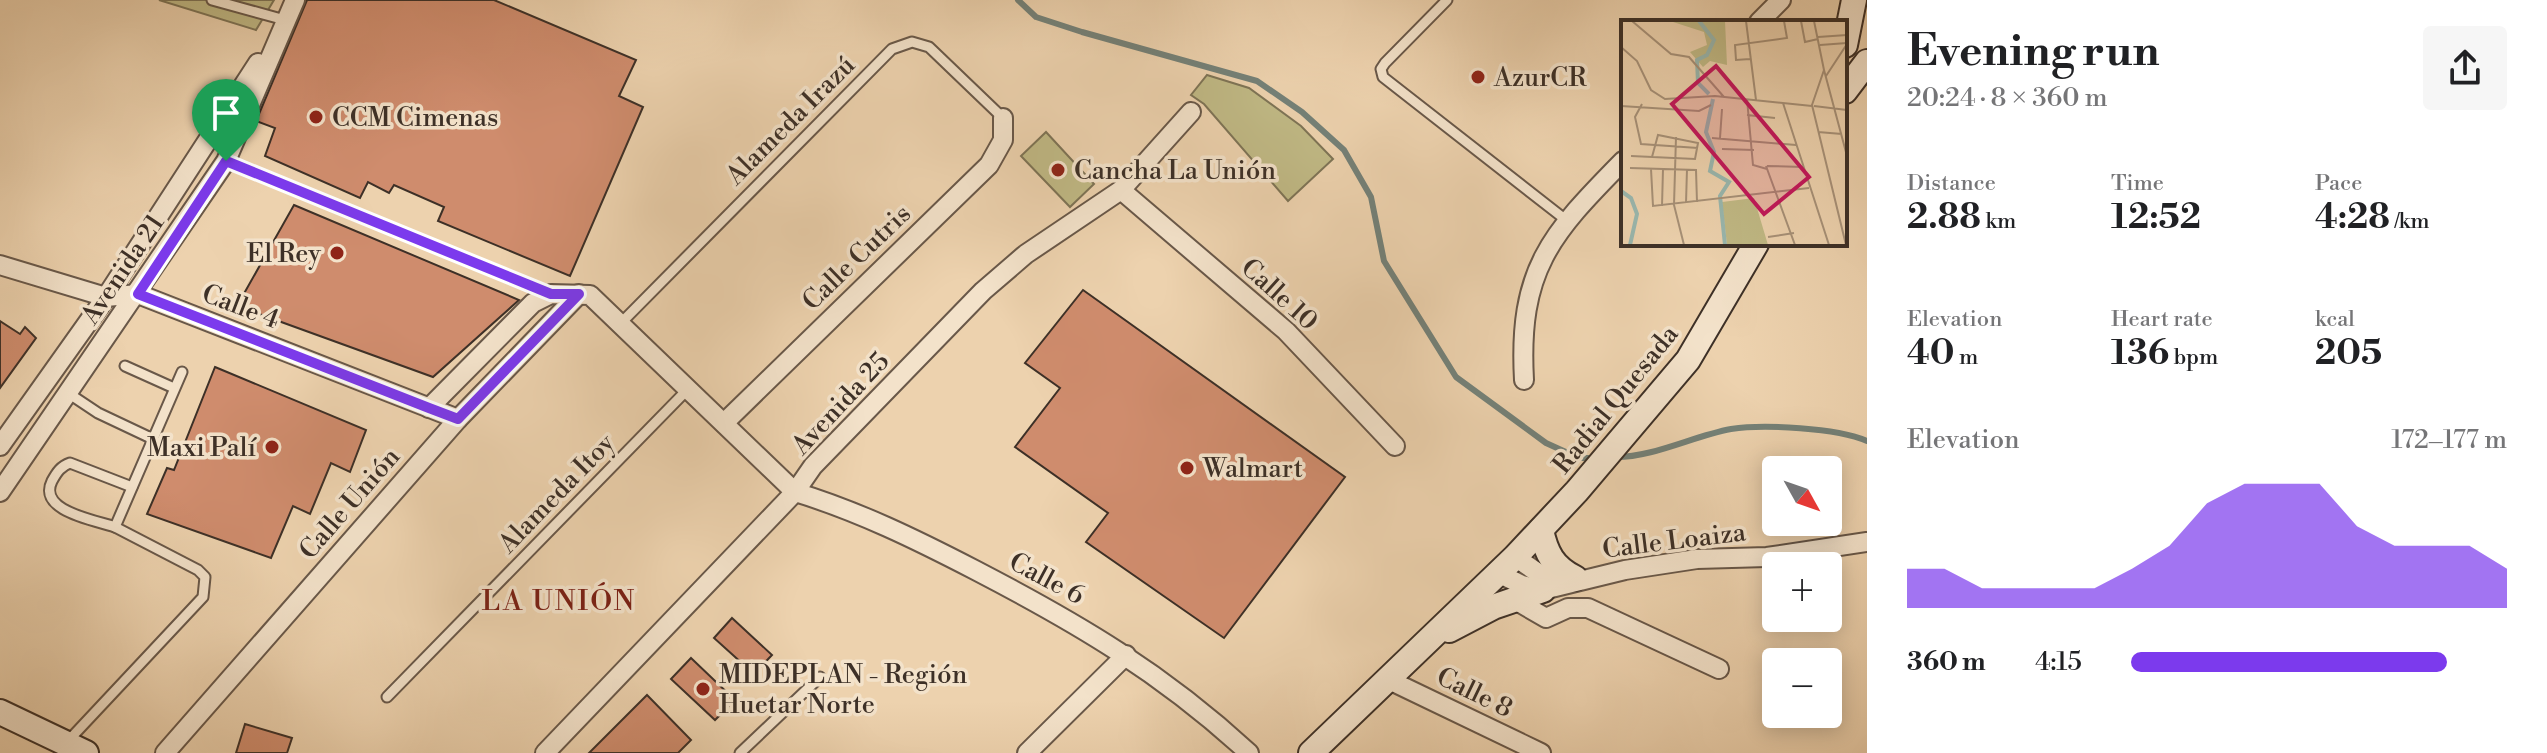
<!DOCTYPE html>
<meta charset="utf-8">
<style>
:root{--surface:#fff;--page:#f6f6f6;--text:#202124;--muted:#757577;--accent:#7c3aed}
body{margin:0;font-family:"Libre Bodoni",serif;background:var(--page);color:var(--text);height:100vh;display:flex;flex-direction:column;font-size:30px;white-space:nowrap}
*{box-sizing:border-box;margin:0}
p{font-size:26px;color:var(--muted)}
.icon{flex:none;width:44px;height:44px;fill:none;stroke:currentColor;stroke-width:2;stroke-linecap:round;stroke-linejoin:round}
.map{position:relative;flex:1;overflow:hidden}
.panel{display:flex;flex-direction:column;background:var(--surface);width:680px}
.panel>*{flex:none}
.needle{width:52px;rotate:130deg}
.fabs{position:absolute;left:1762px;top:456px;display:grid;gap:16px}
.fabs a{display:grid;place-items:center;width:80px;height:80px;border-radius:8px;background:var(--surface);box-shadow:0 4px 20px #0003;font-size:40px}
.pin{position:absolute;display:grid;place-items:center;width:68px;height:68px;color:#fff;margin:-82px -34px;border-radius:50% 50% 50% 0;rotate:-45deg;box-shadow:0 0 8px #0007}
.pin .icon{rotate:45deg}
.round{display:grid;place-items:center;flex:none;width:84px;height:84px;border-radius:8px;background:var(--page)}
.head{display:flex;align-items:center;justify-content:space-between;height:136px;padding:0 40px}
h1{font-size:44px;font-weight:700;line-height:60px}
.stats{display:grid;grid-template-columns:repeat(3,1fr);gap:12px;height:136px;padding:8px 40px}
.stats div{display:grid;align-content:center}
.stats b{font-size:34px;font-weight:700}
.stats small{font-size:22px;font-weight:400}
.stats p{font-size:22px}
.chart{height:224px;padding:16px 40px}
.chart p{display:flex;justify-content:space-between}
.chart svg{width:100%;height:144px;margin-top:8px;fill:var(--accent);opacity:.7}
ul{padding:0 40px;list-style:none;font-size:26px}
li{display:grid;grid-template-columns:128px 96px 1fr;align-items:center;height:60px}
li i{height:20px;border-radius:10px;background:var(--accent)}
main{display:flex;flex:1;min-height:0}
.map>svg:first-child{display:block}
.green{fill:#c0b985;stroke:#7e7456;stroke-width:2}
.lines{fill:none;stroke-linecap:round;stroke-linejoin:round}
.stream{stroke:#748178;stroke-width:6}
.building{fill:#cf8c6d;stroke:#3d3027;stroke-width:2}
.lane-casing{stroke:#695849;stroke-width:13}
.street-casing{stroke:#695849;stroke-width:22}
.secondary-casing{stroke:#3d3027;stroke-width:28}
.lane{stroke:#f3e2ca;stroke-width:9}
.street{stroke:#f3e2ca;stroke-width:18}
.secondary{stroke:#f3e2ca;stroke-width:24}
.route-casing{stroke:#fff;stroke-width:16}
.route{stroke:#7c3aed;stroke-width:10}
.poi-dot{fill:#8f2418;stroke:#f3e2ca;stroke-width:3}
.labels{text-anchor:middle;stroke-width:7;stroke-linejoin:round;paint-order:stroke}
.poi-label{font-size:26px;fill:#3d3027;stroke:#f3e2ca;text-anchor:start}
.street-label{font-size:26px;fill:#3d3027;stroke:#f3e2ca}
.neighbourhood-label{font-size:28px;letter-spacing:2px;fill:#7a1f14;stroke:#f3e2ca}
.inset-river{fill:none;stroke:#99b7ae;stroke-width:4}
.inset-road{fill:none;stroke:#a79178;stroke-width:2}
.view{fill:#c2185b;fill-opacity:0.15;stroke:#c2185b;stroke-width:4}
.inset-edge{fill:none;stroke:#3d3027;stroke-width:4}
</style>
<main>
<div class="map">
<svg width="1867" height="753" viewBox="0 0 1867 753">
<rect width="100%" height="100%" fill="#edd2ae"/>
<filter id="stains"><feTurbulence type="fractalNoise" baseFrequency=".0025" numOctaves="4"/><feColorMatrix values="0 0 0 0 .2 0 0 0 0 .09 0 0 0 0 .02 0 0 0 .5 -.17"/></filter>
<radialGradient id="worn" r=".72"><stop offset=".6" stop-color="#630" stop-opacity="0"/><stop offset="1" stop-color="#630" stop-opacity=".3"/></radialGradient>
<g class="green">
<polygon points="159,0 274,0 256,30"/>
<polygon points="1207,75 1249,88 1301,126 1333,159 1288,201 1204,104 1191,95"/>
<polygon points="1046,132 1094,184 1070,207 1021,156"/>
</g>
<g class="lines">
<g class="stream">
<polyline points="1018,0 1036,17 1082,32 1257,81 1302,112 1344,150 1371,197 1384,261 1456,377 1546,443 1579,458 1597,458"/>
<path d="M1616 457C1654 457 1693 436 1731 429 1764 424 1837 428 1867 441"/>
</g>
</g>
<g class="building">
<polygon points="307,0 494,0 636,60 619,96 643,107 570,276 438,221 444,207 394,185 389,193 368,182 360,198 265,156 275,128 256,121"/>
<polygon points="294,205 519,300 433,377 237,306"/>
<polygon points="1083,290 1345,477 1224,638 1086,542 1108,513 1015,447 1060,388 1025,363"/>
<polygon points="0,321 20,334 25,327 36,338 0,388"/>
<polygon points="215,367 366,430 350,472 331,463 310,514 293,506 271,558 147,514 167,468 174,470"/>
<polygon points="732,618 772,655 754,674 714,638"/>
<polygon points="691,658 735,700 715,720 671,679"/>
<polygon points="647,695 691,740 678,753 589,753"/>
<polygon points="245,724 292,738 287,753 236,753"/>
</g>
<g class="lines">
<g class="lane-casing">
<g id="lane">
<polyline points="212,0 285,20"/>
<polyline points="1447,0 1385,63 1381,69 1383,77 1566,220"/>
<polyline points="226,161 548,293"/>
<polyline points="621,323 892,49 912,42 929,47 1003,118"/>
<polyline points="125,366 174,388"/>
<polyline points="68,393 98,413 153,439"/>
<path d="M115 527C95 520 37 511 52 481 57 472 61 466 70 463L132 487"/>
<polyline points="387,697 689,388"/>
<polyline points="68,741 203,597 205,577 198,570 115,527 182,372"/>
<polyline points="740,753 820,677"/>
</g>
</g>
<g class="street-casing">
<g id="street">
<polyline points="1759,22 1781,0"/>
<polyline points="1121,190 1286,331 1395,446"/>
<polyline points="0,265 106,297 138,294 458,419"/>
<path d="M1524 380C1518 270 1550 235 1623 161"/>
<path d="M429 408 533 303 551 294 590 295 795 492C858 511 917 540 975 570 1079 624 1162 673 1249 753"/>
<polyline points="724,423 989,165 1003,140 1003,118"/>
<polyline points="0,446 106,297 258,63"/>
<polyline points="0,492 226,161 295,0"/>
<polyline points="1515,557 1541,575 1573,578"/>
<polyline points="1498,573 1522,585 1543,590 1625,570 1697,559 1767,557 1867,542"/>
<polyline points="1515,600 1546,618 1568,608 1588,608 1719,669"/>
<polyline points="1387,679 1541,753"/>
<polyline points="165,753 458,419 579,294"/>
<polyline points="545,753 795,492 813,466 983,291 1026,254 1121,190 1191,112"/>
<polyline points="1027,753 1126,655"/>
</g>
</g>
<g class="secondary-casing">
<g id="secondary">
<polyline points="1845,45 1854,0"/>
<polyline points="1845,91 1867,62"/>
<path d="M1541 530C1546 553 1553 567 1575 578"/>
<polyline points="1449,630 1493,607 1543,590"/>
<polyline points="0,712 86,753"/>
<polyline points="1311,753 1515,557 1577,491 1688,360 1756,244"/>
</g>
</g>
<use href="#lane" class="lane"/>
<use href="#street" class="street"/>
<use href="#secondary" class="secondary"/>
</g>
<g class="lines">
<g class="route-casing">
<polygon id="route" points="226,161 551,294 579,294 458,419 429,408 138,294"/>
</g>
<use href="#route" class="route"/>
</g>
<g class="poi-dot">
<circle cx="1478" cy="77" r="8"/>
<circle cx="316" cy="117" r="8"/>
<circle cx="1058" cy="170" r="8"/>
<circle cx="337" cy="253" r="8"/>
<circle cx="272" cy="447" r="8"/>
<circle cx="1187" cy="468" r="8"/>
<circle cx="703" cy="689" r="8"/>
</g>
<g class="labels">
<g class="poi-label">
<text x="1494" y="86">AzurCR</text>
<text x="332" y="126">CCM Cimenas</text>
<text x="1074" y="179">Cancha La Unión</text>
<text x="321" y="262" text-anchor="end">El Rey</text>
<text x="256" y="456" text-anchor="end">Maxi Palí</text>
<text x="1203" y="477">Walmart</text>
<text x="719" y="683">MIDEPLAN - Región<tspan x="719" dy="30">Huetar Norte</tspan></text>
</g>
<g class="street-label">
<text transform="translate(790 120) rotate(-45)" y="9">Alameda Irazú</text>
<text transform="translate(856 257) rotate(-44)" y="9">Calle Cutris</text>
<text transform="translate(122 269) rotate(-56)" y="9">Avenida 21</text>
<text transform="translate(1280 294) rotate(42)" y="9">Calle 10</text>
<text transform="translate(241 306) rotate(21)" y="9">Calle 4</text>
<text transform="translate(1615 399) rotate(-51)" y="9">Radial Quesada</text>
<text transform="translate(840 403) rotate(-47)" y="9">Avenida 25</text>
<text transform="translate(556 493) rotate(-46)" y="9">Alameda Itoy</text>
<text transform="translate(349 503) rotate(-49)" y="9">Calle Unión</text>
<text transform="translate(1674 540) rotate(-7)" y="9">Calle Loaiza</text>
<text transform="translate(1047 578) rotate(28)" y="9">Calle 6</text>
<text transform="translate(1475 692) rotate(26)" y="9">Calle 8</text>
</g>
<g class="neighbourhood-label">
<text x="559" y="610">LA UNIÓN</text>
</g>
</g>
<g transform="translate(1621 20)">
<rect width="226" height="226" fill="#edd2ae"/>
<path d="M49 1H104L106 45 89 41 82 47 69 32 86 25 83 12ZM133 178 147 225H106L101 182Z" fill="#c0b985"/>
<path class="inset-river" d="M78 1 93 20 86 35 76 40 77 63 88 74M92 79 85 112 93 132 89 151 108 162 99 176 104 225M0 171 10 178 16 194 9 225"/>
<path class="inset-road" d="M11 1 50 34 68 37 103 77M125 1 135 80M180 1 184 22 197 19M193 1 203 50 191 85 225 225M197 17 226 15M199 25 226 23M0 27 16 41 30 70 44 79 94 76 191 86M129 39 115 40 114 25 166 18 163 1M203 50 226 136M205 56 226 24M126 79 132 145 146 149M162 83 208 225M21 84 14 97 20 124 77 128M0 86 78 91 90 85M193 86 226 90M126 95 154 98M197 112 221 114M55 117 53 185 63 225M91 118 175 125M99 118 101 89M101 129 133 130M10 136 74 139 77 123 37 115 31 137M145 146 174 225M146 146 182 147M9 148 75 150 76 182M30 149 32 186 188 168M65 183 66 149M41 186 42 149M147 217 173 213"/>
<path class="view" d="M95 46 188 157 143 194 51 84Z"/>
<rect width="226" height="226" class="inset-edge"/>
</g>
<rect width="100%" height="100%" filter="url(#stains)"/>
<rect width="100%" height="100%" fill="url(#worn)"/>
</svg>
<div class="fabs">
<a><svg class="needle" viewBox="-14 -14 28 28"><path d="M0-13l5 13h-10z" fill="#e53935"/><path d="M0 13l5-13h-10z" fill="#757577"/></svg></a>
<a>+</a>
<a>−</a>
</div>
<div class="pin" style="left:226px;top:161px;background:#1e9e55"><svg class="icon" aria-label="arrive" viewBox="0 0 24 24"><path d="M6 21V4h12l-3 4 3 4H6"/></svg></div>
</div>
<section class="panel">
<div class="head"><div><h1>Evening run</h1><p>20:24 · 8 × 360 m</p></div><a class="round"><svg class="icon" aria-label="share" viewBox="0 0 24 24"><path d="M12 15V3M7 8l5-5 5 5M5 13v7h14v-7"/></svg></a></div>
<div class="stats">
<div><p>Distance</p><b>2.88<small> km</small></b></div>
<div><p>Time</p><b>12:52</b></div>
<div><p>Pace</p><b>4:28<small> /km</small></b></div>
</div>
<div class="stats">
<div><p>Elevation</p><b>40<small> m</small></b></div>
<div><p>Heart rate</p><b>136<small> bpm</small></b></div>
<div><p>kcal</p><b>205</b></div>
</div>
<div class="chart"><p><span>Elevation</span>172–177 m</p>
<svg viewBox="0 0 160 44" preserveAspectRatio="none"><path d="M0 44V32L10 32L20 38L30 38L40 38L50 38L60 32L70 25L80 12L90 6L100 6L110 6L120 19L130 25L140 25L150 25L160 32V44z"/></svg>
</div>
<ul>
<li><b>360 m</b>4:15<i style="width:84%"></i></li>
</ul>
</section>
</main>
